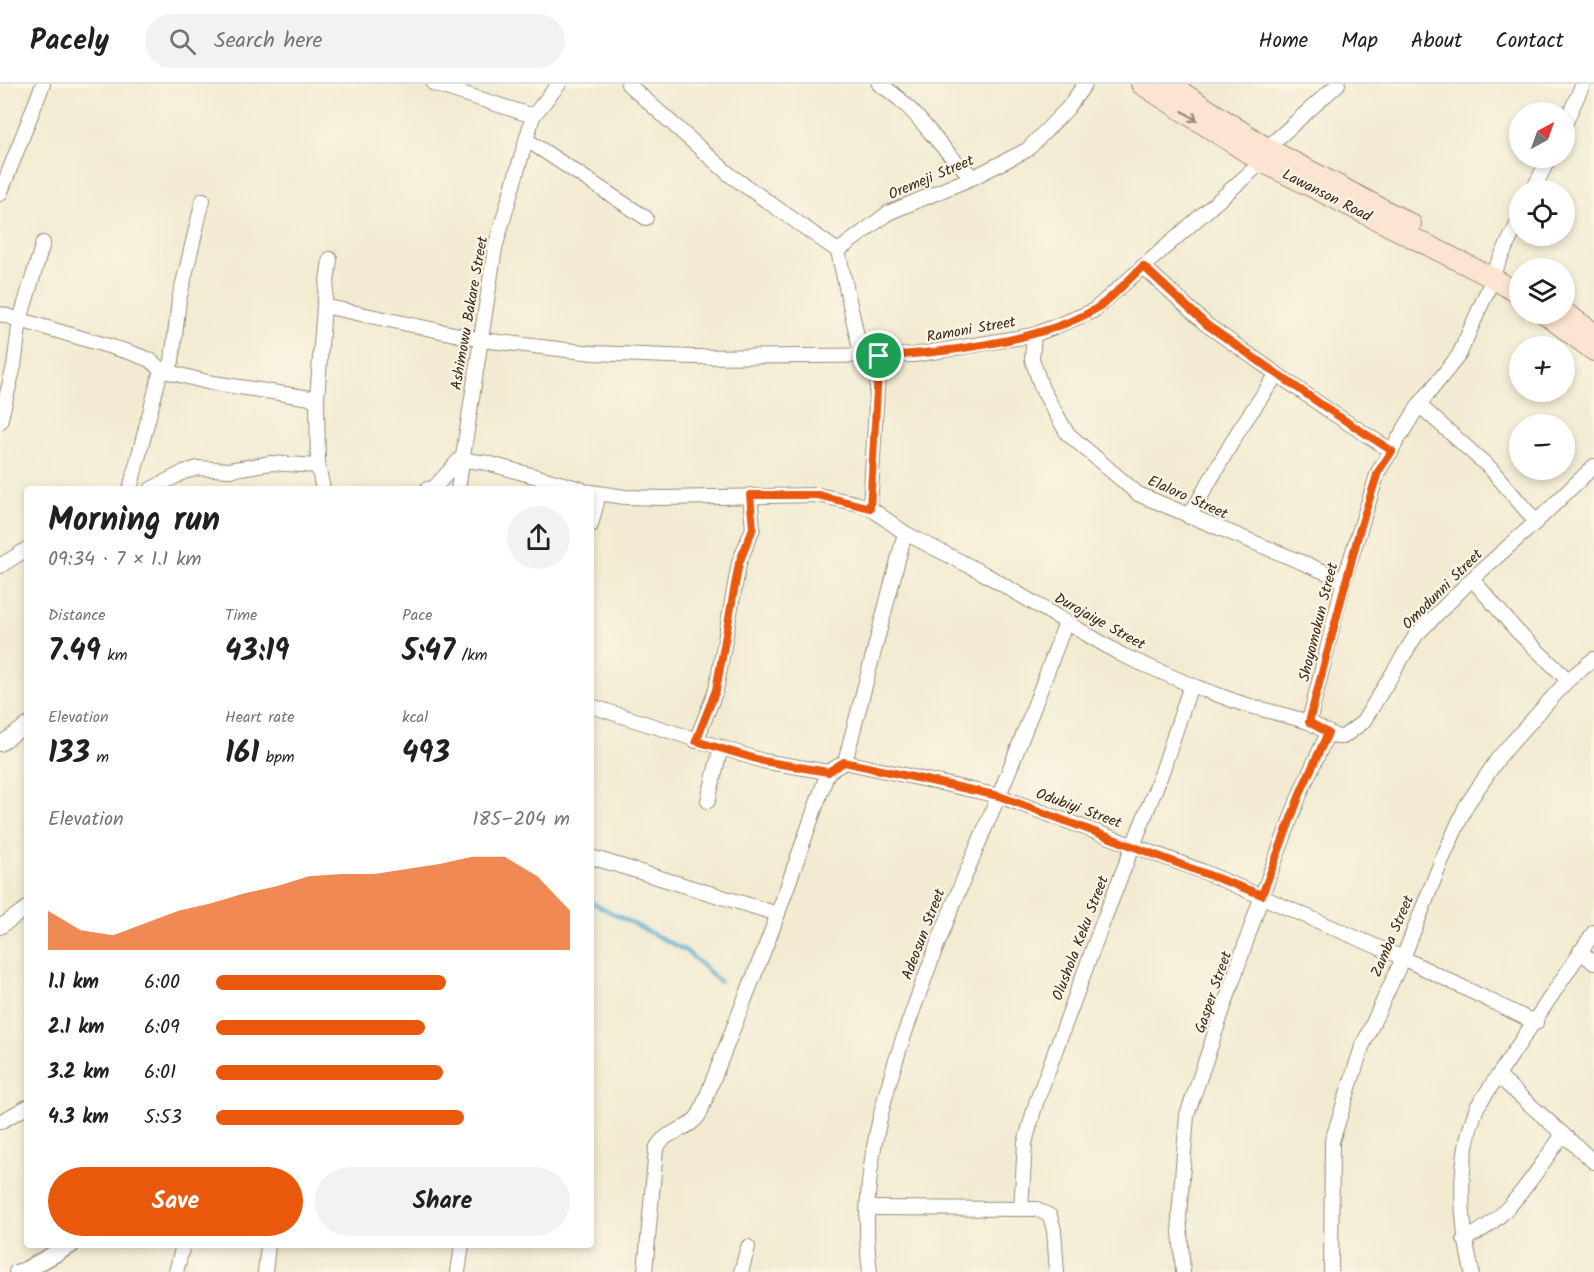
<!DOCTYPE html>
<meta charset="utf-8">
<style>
:root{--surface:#fff;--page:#f2f2f2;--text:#202124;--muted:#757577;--line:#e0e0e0;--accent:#ea580c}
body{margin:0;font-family:Kalam,sans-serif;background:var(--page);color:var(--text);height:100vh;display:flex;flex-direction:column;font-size:22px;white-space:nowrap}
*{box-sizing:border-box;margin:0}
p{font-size:20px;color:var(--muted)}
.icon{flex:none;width:33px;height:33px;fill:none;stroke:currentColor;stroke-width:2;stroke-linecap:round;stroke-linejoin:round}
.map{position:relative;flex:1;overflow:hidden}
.drawer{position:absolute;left:24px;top:402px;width:570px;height:762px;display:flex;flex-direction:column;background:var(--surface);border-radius:6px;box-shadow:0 3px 9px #0003}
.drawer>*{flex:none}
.needle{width:39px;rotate:41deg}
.buttons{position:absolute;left:1509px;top:18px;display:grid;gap:12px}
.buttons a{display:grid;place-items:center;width:66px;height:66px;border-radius:50%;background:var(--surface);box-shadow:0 3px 9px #0003;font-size:30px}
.pin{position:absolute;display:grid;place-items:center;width:51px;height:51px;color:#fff;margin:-26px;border:3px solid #fff;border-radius:50%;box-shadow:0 2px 6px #0007}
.round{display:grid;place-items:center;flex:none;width:63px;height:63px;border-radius:32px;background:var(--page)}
.overview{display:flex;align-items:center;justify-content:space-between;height:102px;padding:0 24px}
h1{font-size:33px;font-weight:700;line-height:45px}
.metrics{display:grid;grid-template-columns:repeat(3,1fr);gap:9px;height:102px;padding:6px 24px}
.metrics div{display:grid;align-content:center}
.metrics b{font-size:30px;font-weight:700}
.metrics small{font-size:16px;font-weight:400}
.metrics p{font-size:16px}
.chart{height:168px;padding:12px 24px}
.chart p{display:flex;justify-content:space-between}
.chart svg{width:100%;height:108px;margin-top:6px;fill:var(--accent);opacity:.7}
.action{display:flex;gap:12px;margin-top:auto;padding:12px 24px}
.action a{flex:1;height:69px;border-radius:36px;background:var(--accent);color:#fff;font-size:24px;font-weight:700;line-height:69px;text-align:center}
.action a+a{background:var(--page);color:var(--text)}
ul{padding:0 24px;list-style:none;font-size:20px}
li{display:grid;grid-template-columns:96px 72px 1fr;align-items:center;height:45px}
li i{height:15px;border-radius:8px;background:var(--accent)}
header{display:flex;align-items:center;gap:36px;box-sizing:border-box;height:84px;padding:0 30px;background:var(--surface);border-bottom:2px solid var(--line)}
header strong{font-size:28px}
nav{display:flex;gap:33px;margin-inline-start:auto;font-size:21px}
.search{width:420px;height:54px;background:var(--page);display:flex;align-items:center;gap:15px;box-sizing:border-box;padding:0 21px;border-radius:33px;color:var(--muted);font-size:22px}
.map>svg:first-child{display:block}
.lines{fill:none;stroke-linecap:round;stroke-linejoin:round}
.stream{stroke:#55acd1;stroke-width:4}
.minor-casing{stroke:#968a78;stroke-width:16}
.tertiary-casing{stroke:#968a78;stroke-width:19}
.secondary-casing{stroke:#968a78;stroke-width:22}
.minor{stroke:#fff;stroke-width:14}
.tertiary{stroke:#fff;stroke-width:16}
.secondary{stroke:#fce5d0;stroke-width:20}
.oneway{stroke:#9c8877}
.route-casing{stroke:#fff;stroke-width:12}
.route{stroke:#ea580c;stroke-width:8}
.labels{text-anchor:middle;stroke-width:4.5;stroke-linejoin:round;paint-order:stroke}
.street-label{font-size:15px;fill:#3b2a1e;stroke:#fcf5e5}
</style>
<header>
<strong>Pacely</strong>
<div class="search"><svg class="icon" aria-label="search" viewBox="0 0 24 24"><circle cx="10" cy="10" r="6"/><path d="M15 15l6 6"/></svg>Search here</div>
<nav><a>Home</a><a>Map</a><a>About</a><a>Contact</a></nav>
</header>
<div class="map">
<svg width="1594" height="1188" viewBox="0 0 1594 1188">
<rect width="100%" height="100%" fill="#fcf5e5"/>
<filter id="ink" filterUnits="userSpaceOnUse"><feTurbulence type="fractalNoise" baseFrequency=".0167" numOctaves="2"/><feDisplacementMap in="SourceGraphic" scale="12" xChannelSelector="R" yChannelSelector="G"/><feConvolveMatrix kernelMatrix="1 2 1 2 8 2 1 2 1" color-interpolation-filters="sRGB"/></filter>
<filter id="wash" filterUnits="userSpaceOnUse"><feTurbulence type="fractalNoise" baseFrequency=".008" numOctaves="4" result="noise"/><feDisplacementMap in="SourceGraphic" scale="24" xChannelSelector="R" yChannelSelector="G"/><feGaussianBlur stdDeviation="1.35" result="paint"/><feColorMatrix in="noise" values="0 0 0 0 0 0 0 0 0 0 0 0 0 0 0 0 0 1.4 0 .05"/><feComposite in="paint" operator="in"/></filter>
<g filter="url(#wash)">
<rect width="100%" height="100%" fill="#f2ebd1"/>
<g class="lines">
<polyline class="stream" points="591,818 686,867 720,898"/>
</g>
</g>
<g filter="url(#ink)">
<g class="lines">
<g class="minor-casing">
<g id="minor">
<polyline points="434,0 533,32"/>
<polyline points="628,0 730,91 838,167"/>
<path d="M879 0C918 23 938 66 974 93"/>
<polyline points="1564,42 1583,0"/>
<polyline points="527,56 646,134"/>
<polyline points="1267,64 1338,0"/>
<polyline points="1533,106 1549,74"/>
<polyline points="0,110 43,0"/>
<polyline points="1143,182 1207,241 1331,328 1392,367"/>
<polyline points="1496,183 1520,135"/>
<polyline points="324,222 330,175"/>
<polyline points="0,230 132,269 150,276 161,286 207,298 317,315"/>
<polyline points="1034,251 1032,275 1042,305 1067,349 1138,410 1344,496"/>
<polyline points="861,270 838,167 888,129 974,93 1027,66 1067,25 1085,0"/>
<polyline points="1419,321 1491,385 1536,438"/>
<polyline points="0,338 14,282 20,236 43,159"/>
<polyline points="318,382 317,315 324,222 482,256 593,269 693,273 914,271 1034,251 1093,227 1262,78"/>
<polyline points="130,405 161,286 169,284 172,277 179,216 203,116"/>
<polyline points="151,405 184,388 198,384 229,386 271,379 318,382 323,405"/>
<polyline points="427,405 434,404 460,375 487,379 581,405"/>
<polyline points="458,405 495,164 533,32 559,0"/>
<polyline points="591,408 625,413 663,414 818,411 855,419 870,424 905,449 983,489 1122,571 1191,601 1240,619 1309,638 1337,653 1343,653 1363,638 1416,551 1472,495 1536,438 1594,382"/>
<polyline points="870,424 879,272"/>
<polyline points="1189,433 1239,346 1277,290"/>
<polyline points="591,441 599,410"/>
<polyline points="0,482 27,465"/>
<polyline points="1472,495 1517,547 1568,596"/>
<polyline points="591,622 763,677 828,688 845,678 999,712 1202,787 1403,874 1536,939"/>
<polyline points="1309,638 1344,496 1378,388 1419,321 1459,271 1493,194"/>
<polyline points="696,657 716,606 739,479 753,444 750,411"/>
<polyline points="0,660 27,641"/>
<polyline points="845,678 905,449"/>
<polyline points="708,717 721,663"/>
<polyline points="591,773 778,830"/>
<polyline points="0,843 27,824"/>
<polyline points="1580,867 1594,879"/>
<polyline points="1499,993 1594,1078"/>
<polyline points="0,1038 27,1023"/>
<polyline points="869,1124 1037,1125 1050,1132 1054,1146 1057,1188"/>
<polyline points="1021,1125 1025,1059 1036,1019 1104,835 1161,691 1191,601"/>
<path d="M1464 1155C1508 1138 1535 1088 1562 1052"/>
<polyline points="16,1188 29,1184"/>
<polyline points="176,1188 183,1161"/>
<polyline points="265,1188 268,1161"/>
<polyline points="458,1188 462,1161"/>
<path d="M645 1188 656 1065C665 1045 690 1048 700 1029L772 846 828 688"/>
<polyline points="741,1188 748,1163"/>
<path d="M870 1188C856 1084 891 984 927 888 949 828 974 770 999 711 1023 654 1044 596 1066 538"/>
<polyline points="1183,1188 1179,1133 1187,1031 1262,811 1302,705 1328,649"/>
<polyline points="1331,1188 1332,1057 1362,963 1403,874 1441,778 1466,722 1499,673 1568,596 1594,575"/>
<path d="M1472 1188C1459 1133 1457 1076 1477 1023L1594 848"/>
</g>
</g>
<g class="tertiary-casing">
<polyline id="tertiary" points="29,1184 71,1161"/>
</g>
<g class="secondary-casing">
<g id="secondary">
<polyline points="1141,0 1262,78 1493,194 1520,211"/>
<polyline points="1169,0 1267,64 1411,140"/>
<polyline points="1564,228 1594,249"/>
<polyline points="1545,230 1594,267"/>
</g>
</g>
<use href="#minor" class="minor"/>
<use href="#tertiary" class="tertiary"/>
<use href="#secondary" class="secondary"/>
</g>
<defs><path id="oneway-shaft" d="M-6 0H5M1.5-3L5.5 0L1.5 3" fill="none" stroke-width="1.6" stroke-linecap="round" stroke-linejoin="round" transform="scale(1.5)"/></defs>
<use class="oneway" href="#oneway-shaft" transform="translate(1190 32) rotate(33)"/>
</g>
<g class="lines" filter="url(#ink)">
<g class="route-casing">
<path id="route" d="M1143 182 1207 241 1332 328 1392 367 1378 388 1359 448 1309 638 1328 649 1302 705 1262 811 999 712 844 678 828 688 763 677 696 657 716 606 739 479 753 444 750 411H818L870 424 879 272C938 270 1040 257 1092 227 1110 217 1127 197 1143 182Z"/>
</g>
<use href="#route" class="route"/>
</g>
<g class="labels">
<g class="street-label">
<text transform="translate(931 93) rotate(-23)" y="5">Oremeji Street</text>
<text transform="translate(1327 111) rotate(27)" y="5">Lawanson Road</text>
<text transform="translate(469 229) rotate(-80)" y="5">Ashimowu Bakare Street</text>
<text transform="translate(971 245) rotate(-10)" y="5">Ramoni Street</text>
<text transform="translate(1188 413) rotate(24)" y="5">Elaloro Street</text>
<text transform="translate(1442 505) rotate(-45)" y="5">Omodunni Street</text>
<text transform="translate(1100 537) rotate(29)" y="5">Durojaiye Street</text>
<text transform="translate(1318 538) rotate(-76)" y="5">Shoyomokun Street</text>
<text transform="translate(1079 724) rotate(20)" y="5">Odubiyi Street</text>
<text transform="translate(923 850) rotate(-69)" y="5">Adeosun Street</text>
<text transform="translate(1392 852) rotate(-67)" y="5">Zamba Street</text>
<text transform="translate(1080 854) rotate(-69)" y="5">Olushola Keku Street</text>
<text transform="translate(1213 908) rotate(-71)" y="5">Gasper Street</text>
</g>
</g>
</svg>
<div class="buttons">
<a><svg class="needle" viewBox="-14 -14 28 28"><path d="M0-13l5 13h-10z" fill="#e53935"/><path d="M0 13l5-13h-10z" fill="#757577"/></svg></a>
<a><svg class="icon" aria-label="locate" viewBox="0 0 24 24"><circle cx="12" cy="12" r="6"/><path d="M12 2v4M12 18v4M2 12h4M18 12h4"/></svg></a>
<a><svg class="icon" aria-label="layers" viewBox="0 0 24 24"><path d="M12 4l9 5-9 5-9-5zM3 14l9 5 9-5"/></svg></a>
<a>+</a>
<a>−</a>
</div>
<div class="pin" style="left:879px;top:272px;background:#1e9e55"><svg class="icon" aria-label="arrive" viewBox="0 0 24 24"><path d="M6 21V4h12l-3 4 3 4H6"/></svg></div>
<section class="drawer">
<div class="overview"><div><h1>Morning run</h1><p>09:34 · 7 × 1.1 km</p></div><a class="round"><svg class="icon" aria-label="share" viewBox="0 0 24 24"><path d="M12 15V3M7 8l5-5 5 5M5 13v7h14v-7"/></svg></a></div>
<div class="metrics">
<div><p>Distance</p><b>7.49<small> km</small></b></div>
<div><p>Time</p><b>43:19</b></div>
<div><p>Pace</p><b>5:47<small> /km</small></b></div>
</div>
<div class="metrics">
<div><p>Elevation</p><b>133<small> m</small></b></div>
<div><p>Heart rate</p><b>161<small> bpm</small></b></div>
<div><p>kcal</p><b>493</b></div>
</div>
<div class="chart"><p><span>Elevation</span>185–204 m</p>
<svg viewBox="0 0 160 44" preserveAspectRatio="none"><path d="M0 44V28L10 36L20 38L30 33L40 28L50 25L60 21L70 18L80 14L90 13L100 13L110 11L120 9L130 6L140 6L150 14L160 28V44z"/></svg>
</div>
<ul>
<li><b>1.1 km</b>6:00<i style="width:65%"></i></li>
<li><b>2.1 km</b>6:09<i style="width:59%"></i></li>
<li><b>3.2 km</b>6:01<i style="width:64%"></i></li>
<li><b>4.3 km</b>5:53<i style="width:70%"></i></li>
</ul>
<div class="action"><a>Save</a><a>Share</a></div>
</section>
</div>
